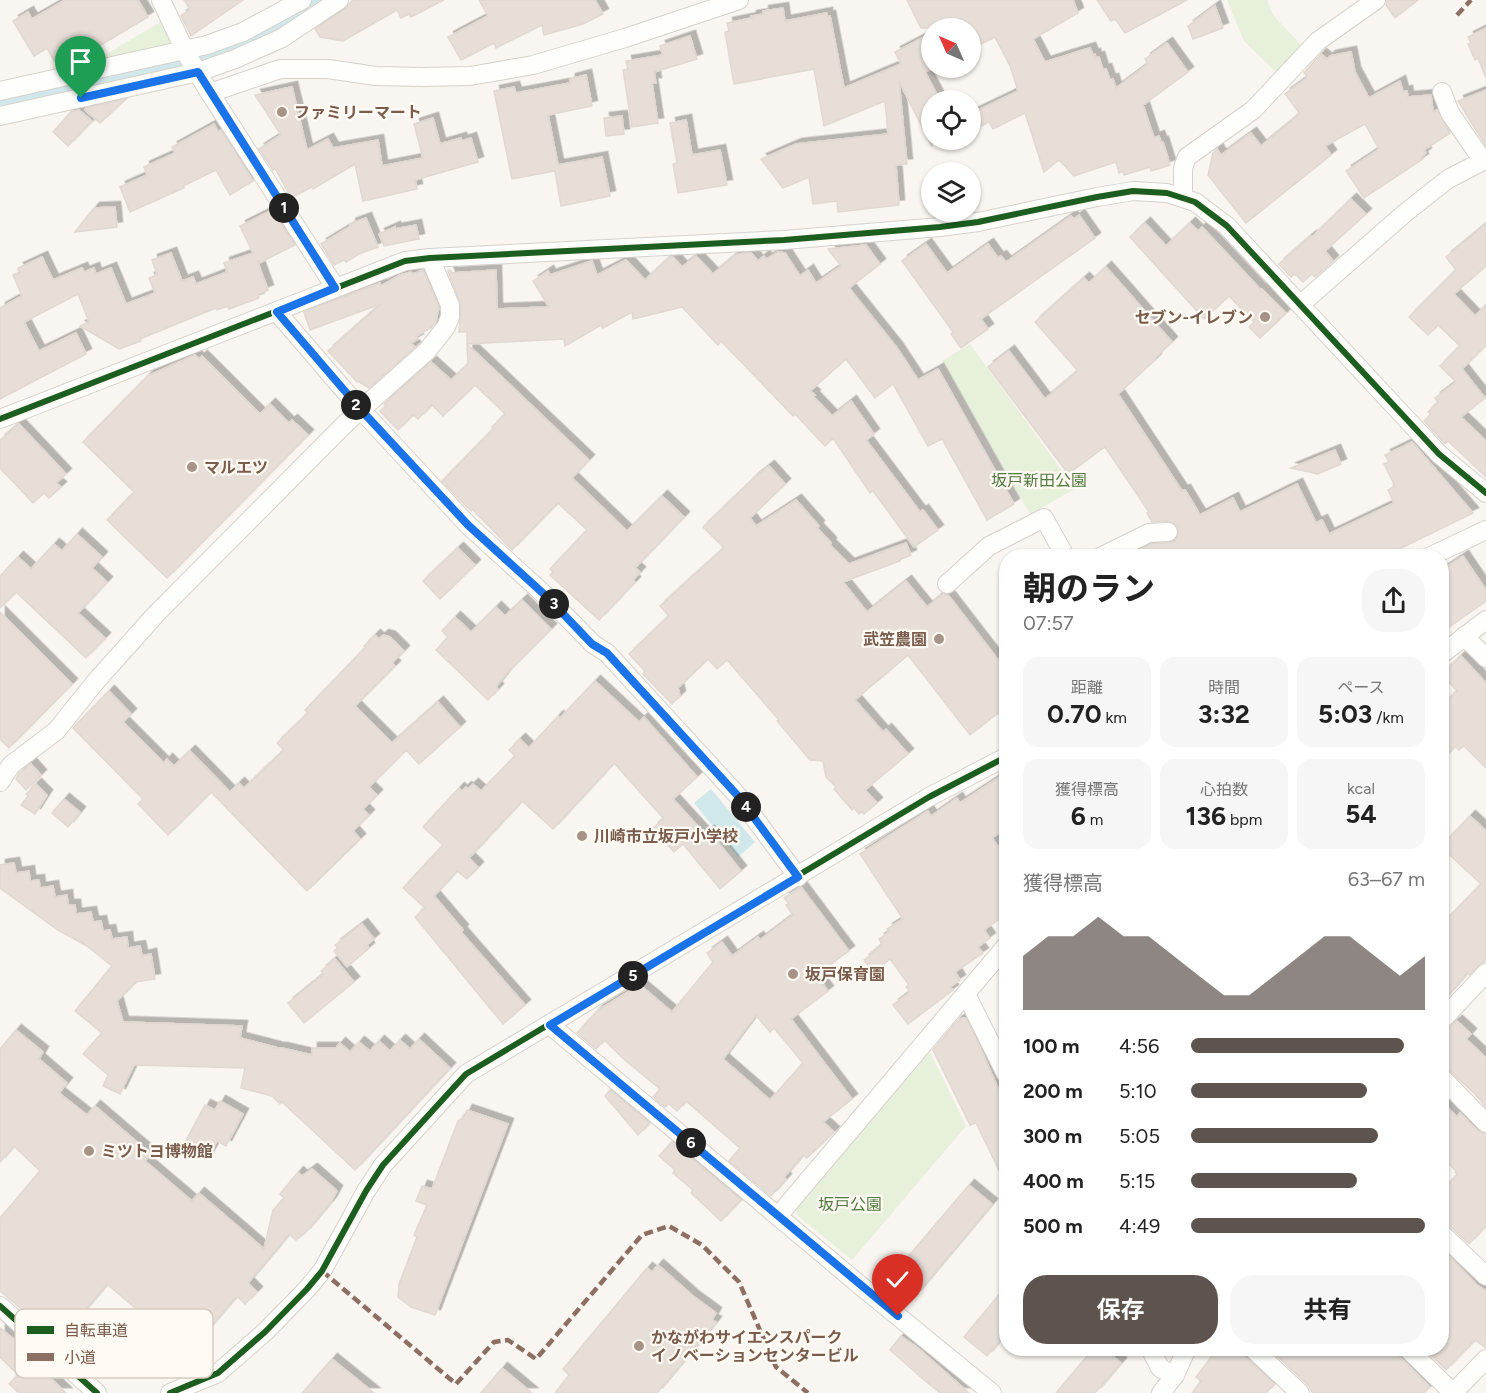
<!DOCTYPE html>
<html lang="ja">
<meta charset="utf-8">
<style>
:root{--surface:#fff;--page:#f6f6f6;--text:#222;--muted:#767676;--accent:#5d544f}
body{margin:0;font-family:Figtree,"Noto Sans JP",sans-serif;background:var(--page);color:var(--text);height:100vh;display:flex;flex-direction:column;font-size:22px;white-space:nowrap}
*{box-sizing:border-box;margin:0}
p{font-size:20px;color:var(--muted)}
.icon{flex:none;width:33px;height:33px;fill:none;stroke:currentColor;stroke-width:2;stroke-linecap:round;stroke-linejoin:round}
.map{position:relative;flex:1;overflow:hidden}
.sheet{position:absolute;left:999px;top:549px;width:450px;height:807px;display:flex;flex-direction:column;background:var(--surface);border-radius:24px;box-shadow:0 2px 4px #0004}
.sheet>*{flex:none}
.needle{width:39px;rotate:315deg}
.tools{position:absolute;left:921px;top:18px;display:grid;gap:12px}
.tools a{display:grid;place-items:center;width:60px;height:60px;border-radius:50%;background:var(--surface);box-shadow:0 2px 4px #0004;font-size:30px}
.pin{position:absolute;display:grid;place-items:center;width:51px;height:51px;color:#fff;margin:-62px -26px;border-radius:50% 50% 50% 0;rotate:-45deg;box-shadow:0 0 6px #0007}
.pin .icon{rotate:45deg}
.km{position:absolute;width:30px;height:30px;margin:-15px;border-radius:50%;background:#222;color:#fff;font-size:16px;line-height:30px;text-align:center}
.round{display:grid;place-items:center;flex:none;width:63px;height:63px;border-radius:24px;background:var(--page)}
.overview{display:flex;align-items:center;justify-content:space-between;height:102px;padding:0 24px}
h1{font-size:33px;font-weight:700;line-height:45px}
.stats{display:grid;grid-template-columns:repeat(3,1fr);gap:9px;height:102px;padding:6px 24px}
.stats div{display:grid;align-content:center;border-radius:15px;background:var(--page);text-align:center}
.stats b{font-size:26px;font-weight:700}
.stats small{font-size:16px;font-weight:400}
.stats p{font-size:16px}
.chart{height:168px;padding:12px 24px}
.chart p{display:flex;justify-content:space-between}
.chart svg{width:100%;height:108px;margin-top:6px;fill:var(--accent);opacity:.7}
.primary-button{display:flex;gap:12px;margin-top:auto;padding:12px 24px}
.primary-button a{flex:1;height:69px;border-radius:24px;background:var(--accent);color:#fff;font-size:24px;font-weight:700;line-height:69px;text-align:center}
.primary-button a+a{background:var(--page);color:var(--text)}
ul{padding:0 24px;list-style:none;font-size:20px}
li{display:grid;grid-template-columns:96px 72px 1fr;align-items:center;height:45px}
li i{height:15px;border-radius:8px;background:var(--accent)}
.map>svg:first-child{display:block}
.green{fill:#e7f0db}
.water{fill:#d0e8ea}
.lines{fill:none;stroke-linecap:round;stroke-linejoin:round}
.river{stroke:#d0e8ea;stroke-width:33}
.building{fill:#e6ded7;stroke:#e2d8d2;stroke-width:1.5;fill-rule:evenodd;filter:url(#shadow)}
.minor-casing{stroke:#d7d1cb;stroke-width:20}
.minor{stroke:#fefefd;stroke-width:18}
.quiet{stroke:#8d6e63;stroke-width:4.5;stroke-dasharray:9 4.5;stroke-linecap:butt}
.cycleway-casing{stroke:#fffaf3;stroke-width:10}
.cycleway{stroke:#1b5e20;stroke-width:6}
.route-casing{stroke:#fff;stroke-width:12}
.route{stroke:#1a73e8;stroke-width:8}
.poi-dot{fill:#a69286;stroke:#fffaf3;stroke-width:2}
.labels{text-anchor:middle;stroke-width:4.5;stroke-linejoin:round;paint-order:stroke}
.poi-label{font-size:16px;font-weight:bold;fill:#7a5c4d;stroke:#fffaf3;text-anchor:start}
.park-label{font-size:16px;fill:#537a41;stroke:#fffaf3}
.key{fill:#fffaf3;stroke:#d7cbc1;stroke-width:1.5}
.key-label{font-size:16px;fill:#7a5c4d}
</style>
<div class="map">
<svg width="1486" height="1393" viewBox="0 0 1486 1393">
<defs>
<filter id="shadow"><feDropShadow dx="5.5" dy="-5.5" stdDeviation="0" flood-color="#0004"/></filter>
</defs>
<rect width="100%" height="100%" fill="#f9f5f0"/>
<g class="green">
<polygon points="1227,0 1267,0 1273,15 1302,46 1278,74 1244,41"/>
<polygon points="164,20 176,45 93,62"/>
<polygon points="970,344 1075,489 1030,514 942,361"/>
<polygon points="930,1052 966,1126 852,1260 797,1215 797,1206"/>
</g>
<polygon class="water" points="711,789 755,842 738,857 694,803"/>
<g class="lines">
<polyline class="river" points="0,103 215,54 254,38 296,17 322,0"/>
</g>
<g class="building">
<polygon points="65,0 138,0 148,17 74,61 69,52 54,61 47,48 34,56 13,21 28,12 32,19"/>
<polygon points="184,0 243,0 191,36 181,16 190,9"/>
<polygon points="353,0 444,0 411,17 409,14 401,18 397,10 343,41 320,37 315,29 345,9"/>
<polygon points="479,0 595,0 603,14 583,24 544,35 542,25 496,48 494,43 461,60 448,37 488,16"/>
<polygon points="907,0 1073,0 1078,13 1033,39 1045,62 1090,48 1093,55 1095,54 1096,58 1099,57 1103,70 1106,69 1110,80 1113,79 1116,88 1148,64 1145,59 1167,43 1188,72 1143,105 1154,138 1159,136 1161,142 1163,142 1170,165 1151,171 1150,167 1124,175 1123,171 1119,173 1116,162 1074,176 1059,160 1044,172 1025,113 993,129 989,122 970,132 970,114 1018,91 1010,66 995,37 970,49 970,28 921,28"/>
<polygon points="1097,0 1187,0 1125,33 1115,19 1111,21"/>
<polygon points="1387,0 1418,0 1395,18 1386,5"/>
<polygon points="1215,6 1223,28 1193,39 1188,26"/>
<polygon points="783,8 785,21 827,13 827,17 830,16 844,88 901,64 895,52 932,33 932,69 925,72 940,100 932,100 932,147 899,81 907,164 896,165 899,205 838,212 837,201 813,204 809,177 783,188 761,159 796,144 888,134 885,101 824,126 814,69 734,84 725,32 729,31 727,23 752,18 751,16 764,14 763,11"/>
<polygon points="1486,28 1486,78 1478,58 1475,60 1468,44 1471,43 1468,37"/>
<polygon points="690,36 697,59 654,72 656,83 652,83 658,123 632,127 623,70 628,69 626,61 663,55 660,46"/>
<polygon points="1351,52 1355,72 1369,98 1400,81 1403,92 1407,91 1408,97 1431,95 1433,112 1437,110 1450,133 1424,150 1426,153 1421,157 1423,159 1364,198 1346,171 1379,149 1365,124 1325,146 1331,155 1246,223 1208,175 1213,153 1217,149 1221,155 1251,133 1261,146 1300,114 1285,94 1308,77 1304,73 1321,54 1327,59 1330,56"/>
<polygon points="586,75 592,106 548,115 558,165 602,157 610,196 561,206 555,171 512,179 494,91 514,87 516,93 570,83 570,79"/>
<polygon points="292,87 307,150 328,139 333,148 378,140 382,166 423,158 414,124 433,118 440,144 461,138 462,141 471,138 478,162 415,180 417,189 363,201 355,164 313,189 312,187 291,198 275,168 273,170 259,149 281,135 255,95"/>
<polygon points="1486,90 1486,146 1458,101"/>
<polygon points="126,99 100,123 85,110 86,108"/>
<polygon points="79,110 92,121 68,146 53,132 71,112"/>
<polygon points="622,116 624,134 606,136 604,118"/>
<polygon points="686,120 692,155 720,150 727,185 678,193 673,164 677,163 670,123"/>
<polygon points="214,124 218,132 221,130 253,181 230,195 216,170 183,186 184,188 130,212 120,187 147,175 144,167 175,153 172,147"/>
<polygon points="1351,199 1366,214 1325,251 1333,261 1315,277 1312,274 1303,282 1295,274 1291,277 1279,264 1311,236 1312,237"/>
<polygon points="115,207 117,227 75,232 94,208"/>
<polygon points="272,210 295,245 259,263 257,260 268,290 258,294 259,298 229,309 228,306 217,310 216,308 140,339 141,341 119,349 80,326 89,322 78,294 24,322 39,351 76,333 86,354 0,399 0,308 22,296 13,275 20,272 18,268 42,257 53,280 82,268 84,272 94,268 96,274 111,268 126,304 155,293 149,278 157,275 152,260 171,253 182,281 193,277 196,284 227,272 224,263 253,253 240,226"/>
<polygon points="1079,215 1095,238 981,319 988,329 961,348 951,334 953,332 902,261 926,244 947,273 988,244 998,258 1001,256 1006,262 1071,216 1074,219"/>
<polygon points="366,218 378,247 359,254 346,262 344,260 334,265 321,244 351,226 350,224"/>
<polygon points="1145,223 1166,246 1190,223 1198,231 1202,227 1261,290 1262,289 1286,313 1260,338 1249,327 1254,322 1229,296 1204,319 1130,237"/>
<polygon points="1486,224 1486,266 1454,294 1475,316 1486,305 1486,345 1462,369 1485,398 1461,417 1486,441 1486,477 1448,441 1445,444 1424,421 1431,414 1428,412 1438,402 1435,398 1456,382 1440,366 1460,346 1438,325 1428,335 1409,317 1456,270 1446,257"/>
<polygon points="416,225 419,239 384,246 379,234 395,227 395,229"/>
<polygon points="866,245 880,264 849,288 897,348 918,380 938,369 1014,504 987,520 942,439 928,446 893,384 875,398 846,359 810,391 815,395 813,396 832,416 851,401 874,434 866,440 920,512 923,510 938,530 914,547 873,491 870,493 833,438 825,446 795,414 793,416 721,341 718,345 682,307 633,319 632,312 603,328 601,325 565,346 564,339 467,344 467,332 459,332 461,305 448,271 450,270 452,273 496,270 497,309 549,307 533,281 548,271 550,275 592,261 597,275 626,260 645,280 670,257 673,257 682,267 696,256 713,274 737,254 751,253 758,261 764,256 767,259 778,252 785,253 800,276 808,270 816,283 841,266 828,249"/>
<polygon points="1106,267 1172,342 1155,358 1156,359 1118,394 1182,491 1185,490 1200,515 1233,498 1240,512 1297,484 1316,523 1322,520 1329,534 1394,503 1388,490 1395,486 1384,464 1389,462 1385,455 1412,442 1473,513 1385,556 1127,556 1152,544 1174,542 1178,537 1178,526 1168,521 1152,522 1147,513 1149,512 1105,447 1072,471 1066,471 988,367 1009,351 1045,399 1078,371 1035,322 1084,278 1089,283"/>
<polygon points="423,270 439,307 436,321 431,328 416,336 418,339 411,343 415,347 369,388 358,381 357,382 328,351 381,304 310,330 304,312 380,283 381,286 400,275 411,272 413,274"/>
<polygon points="467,344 589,460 572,478 627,531 662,496 684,517 635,568 640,572 633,580 635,582 599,620 550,575 553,572 550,569 587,530 558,503 512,550 472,509 471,511 442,481 494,428 492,427 505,414 475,385 443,416 432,405 418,419 413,415 398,430 380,411 386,406 384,404 431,362 451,380 468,364"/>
<polygon points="195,355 199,359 202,356 260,414 270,404 289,423 292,420 308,435 167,578 107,520 134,492 83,442 148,376"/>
<polygon points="19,424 66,474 56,483 61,487 49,498 44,493 33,503 0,468 0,440"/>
<polygon points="1335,450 1341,464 1318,474 1291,468"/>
<polygon points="769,466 785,484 750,518 756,526 796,500 819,526 817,528 831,543 830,545 849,564 906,543 911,555 899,560 900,561 843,582 867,612 906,581 927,607 943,594 948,595 1006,670 1006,707 970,735 908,655 855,700 883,732 886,729 908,754 865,790 877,803 864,814 861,811 859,814 854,808 852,810 834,789 836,787 826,777 823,761 810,760 777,721 779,720 727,660 717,669 708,659 678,688 680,696 672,704 643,674 645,671 629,654 669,616 660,606 724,548 703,527 754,478"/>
<polygon points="77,534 102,557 92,568 107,582 78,613 105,638 86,658 16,592 0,608 0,576 18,557 31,569 54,544 62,551"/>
<polygon points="458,548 475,565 440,599 423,581"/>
<polygon points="1463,556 1486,590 1486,601 1442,632 1442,570"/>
<polygon points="522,600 551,629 506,674 496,687 498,689 488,700 436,650 448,637 442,631 455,617 471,632 496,607 505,616"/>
<polygon points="0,612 72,684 9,748 0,739"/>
<polygon points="375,635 379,639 383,635 390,637 404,651 392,663 395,666 355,706 392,743 438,702 460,727 419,764 406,750 369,787 377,795 363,809 369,815 353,831 360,839 307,891 211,792 168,835 138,804 143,799 73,728 109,691 131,714 123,722 164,763 167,759 174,766 190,751 230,792 239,783 244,788 284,750 277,743 308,713 305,710 363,650 366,647 364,646"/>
<polygon points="1461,656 1486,683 1486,768 1464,746 1459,750 1455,746 1442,760 1442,705 1457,691 1445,678 1448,674 1445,671"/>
<polygon points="595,681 639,722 644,717 697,777 673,799 705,834 709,831 741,871 720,889 683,844 674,852 653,828 664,819 614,763 553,829 522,801 469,858 478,867 467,879 457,871 434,896 463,930 461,932 525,1005 503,1024 415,917 425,908 403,888 443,845 423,827 459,788 462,791 466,787 468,789 473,784 481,791 515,756 509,750 520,739 529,748 558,716 560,718"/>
<polygon points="31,764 41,775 26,790 16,779 19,773"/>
<polygon points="1006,773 1006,828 992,838 1006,858 1006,914 984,930 990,938 978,947 983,953 955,972 960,980 950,987 953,990 908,1024 893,1005 910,992 906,987 909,985 890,959 873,972 864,960 882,945 879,939 889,932 887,929 903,919 860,854 928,811 931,816 957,798 960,803"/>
<polygon points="36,784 47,795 35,814 21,805 28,796 26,794"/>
<polygon points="64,799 80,812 68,827 52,813"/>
<polygon points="1470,816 1486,831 1486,960 1469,975 1467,973 1442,1002 1442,924 1481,884 1442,848 1442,845"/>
<polygon points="14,863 16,873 29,871 30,881 39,880 40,888 53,886 55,897 67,895 68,905 75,905 76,914 91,912 93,922 101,921 103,931 110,930 112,939 127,937 128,948 140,946 142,956 151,954 155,979 136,982 117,1001 123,1022 242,1026 240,1038 275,1047 273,1048 282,1048 312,1055 312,1048 336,1048 340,1043 350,1052 359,1042 370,1051 379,1041 390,1051 400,1040 410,1049 419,1039 450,1068 355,1170 282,1102 280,1104 272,1096 241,1088 245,1068 134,1065 120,1094 103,1086 108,1075 83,1054 102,1033 75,1011 112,966 87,946 58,930 0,888 0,865"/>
<path d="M801 887 849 951 816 975 828 991 791 1019 852 1099 823 1122 834 1132 807 1158 803 1155 784 1177 786 1179 771 1196 729 1161 740 1148 686 1101 677 1111 669 1104 665 1107 653 1097 660 1089 626 1061 604 1040 596 1049 577 1033 598 1010 640 985 672 1012 713 962 707 953 722 942 732 956 758 937 760 940 793 915 786 905 789 904 784 898ZM756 1015 770 1032 774 1028 803 1063 770 1100 723 1059Z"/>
<polygon points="362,924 374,939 367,945 369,948 347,967 334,951 338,948 335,945"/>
<polygon points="335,959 354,982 304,1023 288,1003 324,974 321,971"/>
<polygon points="963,1018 966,1018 980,1047 1006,1107 1006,1185 976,1123 970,1125 933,1050 957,1021"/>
<polygon points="1457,1021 1471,1034 1466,1039 1486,1058 1486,1107 1476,1095 1442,1064 1442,1033"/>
<polygon points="16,1030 43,1052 39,1059 67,1083 59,1093 87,1115 95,1106 151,1154 145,1161 192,1201 199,1193 264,1249 273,1210 284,1198 280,1194 298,1172 302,1176 312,1169 337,1191 331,1202 305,1233 296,1240 289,1234 248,1283 257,1292 245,1304 237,1296 205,1333 200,1329 183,1349 107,1284 59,1341 0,1291 0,1218 40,1171 14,1146 0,1162 0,1049"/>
<polygon points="610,1090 650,1123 638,1135 605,1096"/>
<polygon points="220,1101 243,1114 226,1146 217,1141 208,1157 184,1144 205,1105 215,1110"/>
<polygon points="1442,1102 1457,1117 1460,1113 1478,1131 1486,1134 1486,1225 1469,1244 1450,1226 1442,1223 1442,1190 1457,1175 1455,1172 1456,1171 1442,1157"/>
<polygon points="467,1110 508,1124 435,1315 411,1307 398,1297 399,1284 417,1237 414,1235 427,1205 416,1201 422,1186 432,1189 458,1121 463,1118"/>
<polygon points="672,1142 741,1200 721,1221 691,1193 693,1190 673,1173 675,1170 659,1156"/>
<polygon points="969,1185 992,1204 915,1296 901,1286 905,1281 895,1272"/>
<polygon points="1442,1249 1477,1285 1486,1291 1486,1348 1475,1340 1446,1370 1424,1348 1442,1348 1442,1343 1450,1334 1442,1325"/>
<polygon points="658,1265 693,1296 716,1313 712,1320 716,1322 657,1393 555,1393 569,1375 563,1369 647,1268 652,1272"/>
<polygon points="1006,1286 1006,1333 987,1356 964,1337"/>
<polygon points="0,1328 15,1340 26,1351 24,1353 66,1393 19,1393 9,1384 18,1375 0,1357"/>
<polygon points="901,1336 918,1348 969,1393 940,1393 923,1379 890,1350"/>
<polygon points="1094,1348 1103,1348 1121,1363 1095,1393 1056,1393"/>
<polygon points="1218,1348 1240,1348 1244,1356 1274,1384 1266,1393 1192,1393 1201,1381 1196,1377"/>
<polygon points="1285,1348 1396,1348 1399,1356 1430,1387 1424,1393 1313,1393 1308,1385 1277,1356"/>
<polygon points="332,1359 374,1393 302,1393"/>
<polygon points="502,1368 532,1393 481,1393"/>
</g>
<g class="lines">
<g class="minor-casing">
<g id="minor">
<polyline points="161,0 187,55 208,90 335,287"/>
<polyline points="0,91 207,45 243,32 302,0"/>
<polyline points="210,93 280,69 328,69 376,76 423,77 470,76 533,65 625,38 739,0"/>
<polyline points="0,116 198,72 235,59 282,38 339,0"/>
<polyline points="1183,198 1183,168 1187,157 1253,110 1318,41 1376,0"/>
<polyline points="1301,304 1405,213 1448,179 1483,161 1450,113 1442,92"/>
<polyline points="277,312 362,411 468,525 546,596 593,644 607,653 738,796 798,877"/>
<polyline points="0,419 405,261 430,258 784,240 940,227 978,222 1097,197 1133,191 1167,193 1195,202 1227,226 1439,454 1486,493"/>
<polyline points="1102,556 1149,533 1168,532"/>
<polyline points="1431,556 1486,530"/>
<polyline points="947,584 989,546 1044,518 1065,556"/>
<polyline points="1464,636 1486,658"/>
<polyline points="1442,654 1486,620"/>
<polyline points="0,782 11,765 56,731 97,680 157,613 347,422 427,351 446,327 450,317 450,305 430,258"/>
<polyline points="966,994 1006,1074"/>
<polyline points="1442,1020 1486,973"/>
<polyline points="550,1025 861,1286 992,1393"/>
<polyline points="1442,1078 1486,1123"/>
<polyline points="778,1216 1006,946"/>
<polyline points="1442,1234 1486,1276"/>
<polyline points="0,1306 97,1393"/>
<polyline points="1150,1348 1160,1368 1175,1375"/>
<polyline points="1252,1348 1300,1393"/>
<polyline points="1407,1348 1453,1393"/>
<polyline points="170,1393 218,1373 265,1332 307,1289 322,1271 366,1191 383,1165 466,1074 929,797 1006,757"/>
<polyline points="1161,1393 1175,1375 1187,1348"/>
<polyline points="1453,1393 1486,1359"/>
</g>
</g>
<use href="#minor" class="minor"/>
<g class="quiet">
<polyline points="1457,15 1471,0"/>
<polyline points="322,1271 456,1384 494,1342 508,1340 536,1359 642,1235 669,1226 702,1245 739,1282 776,1367 808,1393"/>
</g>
<g class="cycleway-casing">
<g id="cycleway">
<polyline points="0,419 405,261 430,258 784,240 940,227 978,222 1097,197 1133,191 1167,193 1195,202 1227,226 1439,454 1486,493"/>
<polyline points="0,1306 97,1393"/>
<polyline points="170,1393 218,1373 265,1332 307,1289 322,1271 366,1191 383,1165 466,1074 929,797 1006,757"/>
</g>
</g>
<use href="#cycleway" class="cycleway"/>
</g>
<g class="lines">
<g class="route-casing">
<polyline id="route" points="81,98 198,72 335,288 277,312 362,411 468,525 546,596 592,644 607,653 738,796 798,877 550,1025 898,1316"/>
</g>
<use href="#route" class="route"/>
</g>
<g class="poi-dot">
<circle cx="282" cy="112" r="6"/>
<circle cx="1265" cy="317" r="6"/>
<circle cx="192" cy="467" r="6"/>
<circle cx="939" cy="639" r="6"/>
<circle cx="582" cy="836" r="6"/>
<circle cx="793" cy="974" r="6"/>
<circle cx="89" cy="1151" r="6"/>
<circle cx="639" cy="1346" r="6"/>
</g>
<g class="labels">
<g class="poi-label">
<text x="294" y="118">ファミリーマート</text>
<text x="1253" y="323" text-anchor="end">セブン-イレブン</text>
<text x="204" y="473">マルエツ</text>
<text x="927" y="645" text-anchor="end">武笠農園</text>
<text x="594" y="842">川崎市立坂戸小学校</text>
<text x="805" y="980">坂戸保育園</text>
<text x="101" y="1157">ミツトヨ博物館</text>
<text x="651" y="1343">かながわサイエンスパーク<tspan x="651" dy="18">イノベーションセンタービル</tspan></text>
</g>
<g class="park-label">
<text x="1039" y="486">坂戸新田公園</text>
<text x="850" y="1210">坂戸公園</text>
</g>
</g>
<rect x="15" y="1309" width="198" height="69" rx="9" class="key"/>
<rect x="27" y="1326" width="27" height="8" fill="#1b5e20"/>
<rect x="27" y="1353" width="27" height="8" fill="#8d6e63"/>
<g class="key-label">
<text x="64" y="1336">自転車道</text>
<text x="64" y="1363">小道</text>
</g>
</svg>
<div class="tools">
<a><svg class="needle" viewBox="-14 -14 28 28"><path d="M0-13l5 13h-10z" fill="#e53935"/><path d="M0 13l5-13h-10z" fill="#767676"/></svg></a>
<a><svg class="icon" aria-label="locate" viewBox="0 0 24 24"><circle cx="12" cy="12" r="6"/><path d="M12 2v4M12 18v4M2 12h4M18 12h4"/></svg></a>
<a><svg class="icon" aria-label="layers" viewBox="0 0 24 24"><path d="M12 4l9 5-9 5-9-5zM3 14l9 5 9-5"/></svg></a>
</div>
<div class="pin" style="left:81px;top:98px;background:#1e9e55"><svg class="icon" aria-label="arrive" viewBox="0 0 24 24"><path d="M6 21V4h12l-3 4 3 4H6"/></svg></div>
<div class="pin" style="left:898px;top:1316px;background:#d93025"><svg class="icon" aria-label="check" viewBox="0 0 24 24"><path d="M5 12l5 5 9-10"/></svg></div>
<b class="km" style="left:284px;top:208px">1</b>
<b class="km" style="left:356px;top:405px">2</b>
<b class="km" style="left:554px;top:604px">3</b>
<b class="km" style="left:746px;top:807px">4</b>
<b class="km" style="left:633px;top:976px">5</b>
<b class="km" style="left:691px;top:1143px">6</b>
<section class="sheet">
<div class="overview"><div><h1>朝のラン</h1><p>07:57</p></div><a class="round"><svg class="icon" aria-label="share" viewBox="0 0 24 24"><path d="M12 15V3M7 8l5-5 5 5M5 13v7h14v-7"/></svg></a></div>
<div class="stats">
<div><p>距離</p><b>0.70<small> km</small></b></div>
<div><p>時間</p><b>3:32</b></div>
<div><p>ペース</p><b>5:03<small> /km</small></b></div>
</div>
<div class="stats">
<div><p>獲得標高</p><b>6<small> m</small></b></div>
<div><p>心拍数</p><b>136<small> bpm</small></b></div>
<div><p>kcal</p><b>54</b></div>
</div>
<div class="chart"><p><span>獲得標高</span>63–67 m</p>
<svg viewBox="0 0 160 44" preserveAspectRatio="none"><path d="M0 44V22L10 14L20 14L30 6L40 14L50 14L60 22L70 30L80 38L90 38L100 30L110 22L120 14L130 14L140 22L150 30L160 22V44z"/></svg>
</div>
<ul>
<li><b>100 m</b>4:56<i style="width:91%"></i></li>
<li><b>200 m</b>5:10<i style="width:75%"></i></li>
<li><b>300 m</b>5:05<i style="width:80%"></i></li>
<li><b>400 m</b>5:15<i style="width:71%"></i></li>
<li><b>500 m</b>4:49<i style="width:100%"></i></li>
</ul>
<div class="primary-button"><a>保存</a><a>共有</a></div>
</section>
</div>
